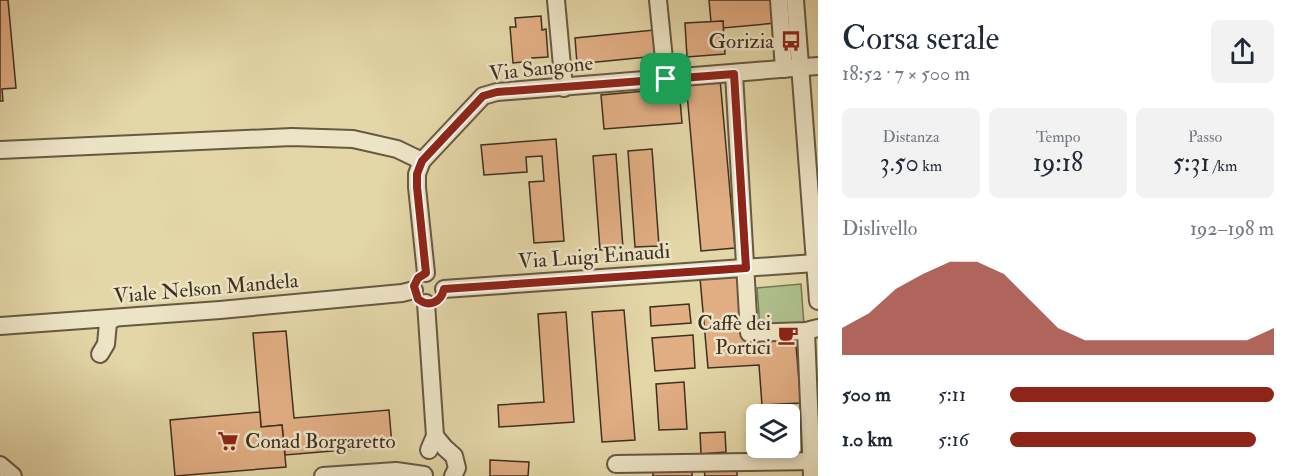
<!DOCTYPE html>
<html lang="it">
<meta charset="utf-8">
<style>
:root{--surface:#fff;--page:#f2f2f3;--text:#1f2937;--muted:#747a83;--accent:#8f2418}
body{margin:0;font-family:"IM FELL Double Pica",serif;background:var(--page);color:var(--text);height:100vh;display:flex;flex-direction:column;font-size:22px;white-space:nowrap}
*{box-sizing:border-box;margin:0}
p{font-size:20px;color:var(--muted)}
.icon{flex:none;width:33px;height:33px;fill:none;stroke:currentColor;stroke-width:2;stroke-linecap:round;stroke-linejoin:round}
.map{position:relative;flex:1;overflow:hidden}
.details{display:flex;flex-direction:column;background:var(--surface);width:480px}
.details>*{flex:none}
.controls{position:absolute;left:746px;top:404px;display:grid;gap:12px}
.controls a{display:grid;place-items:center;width:54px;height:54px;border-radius:9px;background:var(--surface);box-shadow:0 3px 9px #0003;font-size:30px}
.pin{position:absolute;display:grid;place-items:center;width:51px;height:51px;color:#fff;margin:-26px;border-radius:12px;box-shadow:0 3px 9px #0006}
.round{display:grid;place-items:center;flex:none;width:63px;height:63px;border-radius:9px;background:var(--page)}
.headline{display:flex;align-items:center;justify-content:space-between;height:102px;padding:0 24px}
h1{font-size:33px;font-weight:600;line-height:45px}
.stats{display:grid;grid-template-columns:repeat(3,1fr);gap:9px;height:102px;padding:6px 24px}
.stats div{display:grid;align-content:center;border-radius:9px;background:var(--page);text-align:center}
.stats b{font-size:26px;font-weight:600}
.stats small{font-size:16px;font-weight:400}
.stats p{font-size:16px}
.chart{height:168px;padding:12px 24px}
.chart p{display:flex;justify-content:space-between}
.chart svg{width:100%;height:108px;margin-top:6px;fill:var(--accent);opacity:.7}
ul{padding:0 24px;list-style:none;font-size:20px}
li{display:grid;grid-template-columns:96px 72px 1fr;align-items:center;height:45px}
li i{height:15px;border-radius:8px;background:var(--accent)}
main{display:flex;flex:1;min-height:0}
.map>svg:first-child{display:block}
.green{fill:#aebf8c;stroke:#767756;stroke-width:1.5}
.building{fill:#e2ae84;stroke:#3e2f21;stroke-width:1.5;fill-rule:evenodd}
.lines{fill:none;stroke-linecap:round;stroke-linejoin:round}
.minor-casing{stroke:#675942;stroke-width:20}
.minor{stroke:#ede4c6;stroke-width:16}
.route-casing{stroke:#fff;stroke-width:12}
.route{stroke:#8f2418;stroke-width:8}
.labels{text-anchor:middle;stroke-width:5;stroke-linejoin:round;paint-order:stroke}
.poi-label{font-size:21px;fill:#3e2f21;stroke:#ede4c6;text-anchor:end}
.street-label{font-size:21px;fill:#3e2f21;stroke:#ede4c6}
</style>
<main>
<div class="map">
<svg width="818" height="476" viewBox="0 0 818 476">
<rect width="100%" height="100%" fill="#e3d6a7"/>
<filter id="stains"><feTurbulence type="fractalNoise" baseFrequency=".00333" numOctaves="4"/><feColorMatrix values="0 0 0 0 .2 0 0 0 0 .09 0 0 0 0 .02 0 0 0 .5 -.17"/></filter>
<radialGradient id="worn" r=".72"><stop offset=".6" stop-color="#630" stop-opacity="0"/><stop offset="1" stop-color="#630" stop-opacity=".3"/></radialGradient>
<polygon class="green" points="801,284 804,325 760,328 757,288"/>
<g class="building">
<polygon points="0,0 8,0 16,88 2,89 3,101 0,101"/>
<polygon points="709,0 774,0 776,23 723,28 723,21 711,22"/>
<polygon points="541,16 542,30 546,29 548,57 532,58 532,61 513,63 510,27 516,27 515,18"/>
<polygon points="723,21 725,54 687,57 685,23"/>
<polygon points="654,30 657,56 577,64 575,38"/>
<polygon points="720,79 735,248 701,251 686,82"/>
<polygon points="679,88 682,123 604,129 601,95"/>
<polygon points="556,139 564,241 534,243 529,182 544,181 542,156 526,157 527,172 484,175 481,145"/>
<polygon points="652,149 659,246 635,247 628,151"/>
<polygon points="616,154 623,248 600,250 593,156"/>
<polygon points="738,276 744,337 795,334 801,403 762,405 759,365 708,368 700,278"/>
<polygon points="689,304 691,323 651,326 650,307"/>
<polygon points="624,310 635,440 602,442 592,312"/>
<polygon points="566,312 574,422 499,427 498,405 544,402 538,314"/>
<polygon points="286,331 294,418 389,410 392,446 285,455 282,425 261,427 253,333"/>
<polygon points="693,335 695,368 655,371 652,338"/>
<polygon points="684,382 687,429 659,430 656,384"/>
<path d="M795 411 797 447 754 450 753 414ZM756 414H789V447H756Z"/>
<polygon points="260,412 261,427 282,425 286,467 175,476 170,420"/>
<polygon points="725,432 726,452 701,454 700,433"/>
<polygon points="490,460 529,462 528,476 490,476"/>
<polygon points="737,467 737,476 705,476 704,470"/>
<rect x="653" y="469" width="39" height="7"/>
</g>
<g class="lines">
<g class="minor-casing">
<g id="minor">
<polyline points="556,0 564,88"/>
<polyline points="658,0 666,79"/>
<polyline points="779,0 784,69"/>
<polyline points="795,0 818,301"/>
<polyline points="734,74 749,333 806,331 818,328"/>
<polyline points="0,150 292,137 353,139 397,149 422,161"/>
<polyline points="426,273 417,187 417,174 422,161 483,96 497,92 818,66"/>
<polyline points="444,289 815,263"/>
<polyline points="426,303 435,436 429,450"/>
<polyline points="0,326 220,310 402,293 414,290"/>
<polyline points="806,331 812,476"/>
<polyline points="100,354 106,344 108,323 114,318"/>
<polyline points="435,436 445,448 454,456 457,468 453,476"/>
<polyline points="616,464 818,461"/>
<polyline points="0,465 13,476"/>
<polyline points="323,476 396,471 424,475"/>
</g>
</g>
<use href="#minor" class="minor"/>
</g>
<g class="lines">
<g class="route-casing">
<path id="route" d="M734 74 746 268 444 289C441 302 429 308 418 299L414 286 418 278 426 273 417 187V174L422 161 483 96 497 92Z"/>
</g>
<use href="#route" class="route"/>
</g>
<defs>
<g id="bus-bare" transform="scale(1.62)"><path d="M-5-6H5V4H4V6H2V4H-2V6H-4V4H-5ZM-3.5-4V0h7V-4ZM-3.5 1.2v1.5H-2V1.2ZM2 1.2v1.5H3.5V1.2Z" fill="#8f2418" stroke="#ede4c6" stroke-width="2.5" paint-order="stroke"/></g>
<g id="cafe-bare" transform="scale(1.62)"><path d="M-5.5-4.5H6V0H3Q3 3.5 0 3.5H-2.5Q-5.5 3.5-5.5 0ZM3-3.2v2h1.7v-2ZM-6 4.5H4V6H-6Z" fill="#8f2418" stroke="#ede4c6" stroke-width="2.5" paint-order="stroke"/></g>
<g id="supermarket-bare" transform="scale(1.62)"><path d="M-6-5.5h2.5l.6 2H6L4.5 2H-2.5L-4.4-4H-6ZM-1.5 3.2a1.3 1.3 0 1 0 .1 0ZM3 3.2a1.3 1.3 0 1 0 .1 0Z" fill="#8f2418" stroke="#ede4c6" stroke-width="2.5" paint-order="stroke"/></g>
</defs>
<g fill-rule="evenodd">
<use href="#bus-bare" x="791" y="41"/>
<use href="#cafe-bare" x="788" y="335"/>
<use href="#supermarket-bare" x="228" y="441"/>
</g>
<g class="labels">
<g class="poi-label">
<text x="774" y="48">Gorizia</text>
<text x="771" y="330">Caffè dei<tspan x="771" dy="24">Portici</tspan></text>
<text x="245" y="448" text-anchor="start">Conad Borgaretto</text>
</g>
<g class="street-label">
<text transform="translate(541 68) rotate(-6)" y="7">Via Sangone</text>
<text transform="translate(594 256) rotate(-4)" y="7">Via Luigi Einaudi</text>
<text transform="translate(206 288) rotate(-5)" y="7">Viale Nelson Mandela</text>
</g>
</g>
<rect width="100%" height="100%" filter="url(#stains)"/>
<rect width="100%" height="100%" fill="url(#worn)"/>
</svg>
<div class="controls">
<a><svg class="icon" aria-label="layers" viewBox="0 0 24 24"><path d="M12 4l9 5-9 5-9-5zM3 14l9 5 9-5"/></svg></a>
</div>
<div class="pin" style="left:666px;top:79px;background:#1e9e55"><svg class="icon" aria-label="arrive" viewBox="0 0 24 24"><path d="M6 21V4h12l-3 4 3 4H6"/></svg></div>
</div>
<section class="details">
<div class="headline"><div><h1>Corsa serale</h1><p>18:52 · 7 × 500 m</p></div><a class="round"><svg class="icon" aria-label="share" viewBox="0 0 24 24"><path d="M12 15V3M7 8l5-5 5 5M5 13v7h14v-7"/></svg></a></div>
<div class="stats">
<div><p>Distanza</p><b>3.50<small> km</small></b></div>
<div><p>Tempo</p><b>19:18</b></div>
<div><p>Passo</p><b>5:31<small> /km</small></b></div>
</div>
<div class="chart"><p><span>Dislivello</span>192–198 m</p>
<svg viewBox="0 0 160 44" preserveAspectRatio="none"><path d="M0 44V33L10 27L20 17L30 11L40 6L50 6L60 11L70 22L80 33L90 38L100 38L110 38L120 38L130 38L140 38L150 38L160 33V44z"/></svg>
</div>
<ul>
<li><b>500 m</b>5:11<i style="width:100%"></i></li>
<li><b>1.0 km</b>5:16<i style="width:93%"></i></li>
</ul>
</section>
</main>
